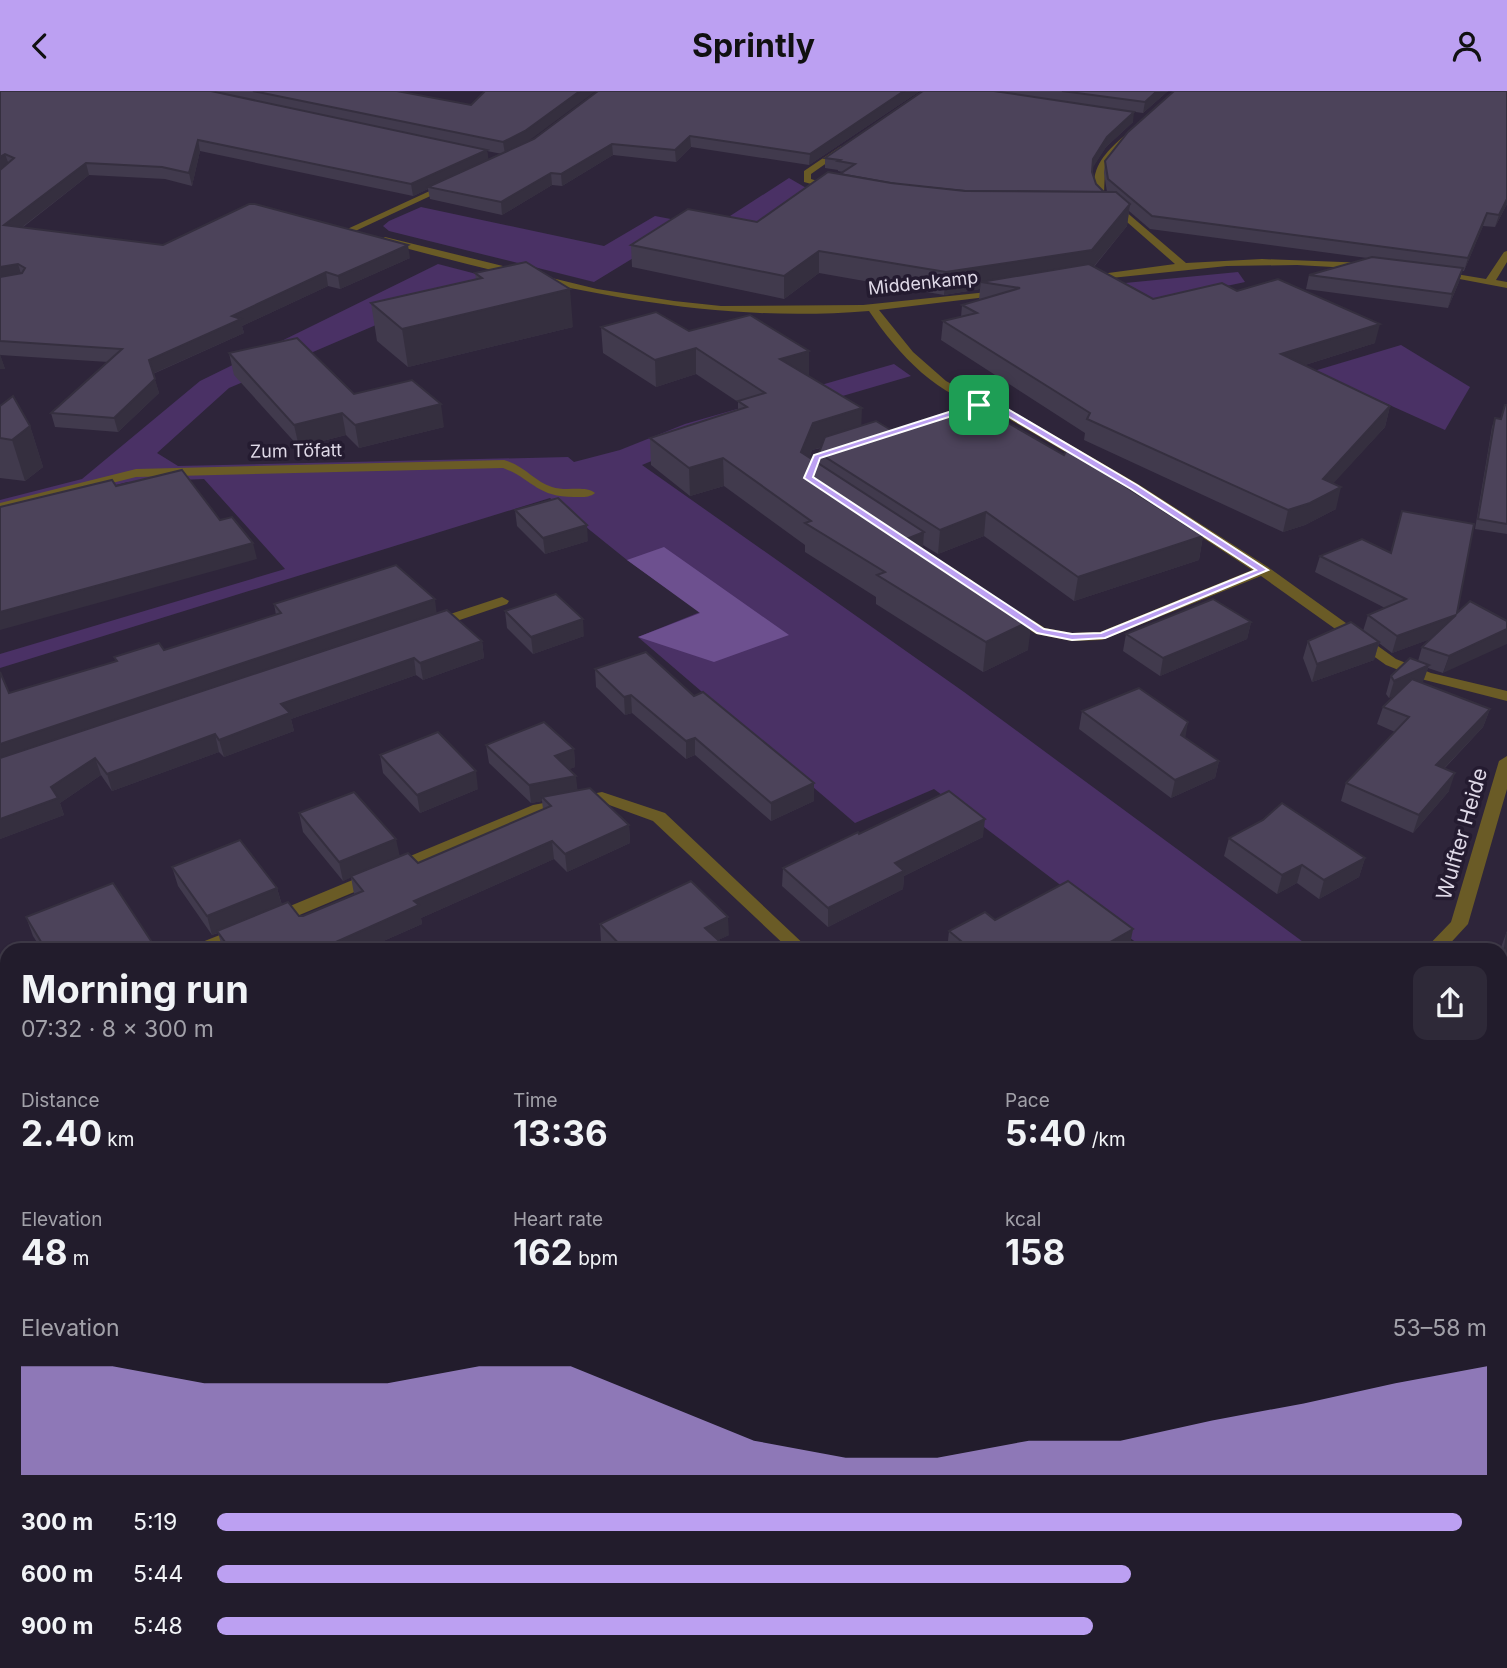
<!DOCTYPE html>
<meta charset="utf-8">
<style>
:root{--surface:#221c2c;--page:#2e2938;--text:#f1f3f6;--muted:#a2a1a9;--line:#3f3a48;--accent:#bca0f2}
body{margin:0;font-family:Inter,sans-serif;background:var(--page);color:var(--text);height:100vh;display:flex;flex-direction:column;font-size:26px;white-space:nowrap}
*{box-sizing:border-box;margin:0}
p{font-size:23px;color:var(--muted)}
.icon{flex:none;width:38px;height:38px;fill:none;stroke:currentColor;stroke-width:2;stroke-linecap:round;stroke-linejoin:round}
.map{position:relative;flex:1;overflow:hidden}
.sheet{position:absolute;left:0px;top:852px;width:1508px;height:726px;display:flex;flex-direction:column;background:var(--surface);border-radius:21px 21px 0 0;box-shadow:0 2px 5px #0004,0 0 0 2px var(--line)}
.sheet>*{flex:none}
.pin{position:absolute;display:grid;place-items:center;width:60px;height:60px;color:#fff;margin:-30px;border-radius:14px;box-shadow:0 4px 10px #0006}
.round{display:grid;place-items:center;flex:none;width:74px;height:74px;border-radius:14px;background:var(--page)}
.headline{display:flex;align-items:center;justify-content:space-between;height:119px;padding:0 21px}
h1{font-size:38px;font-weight:700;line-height:52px}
.figures{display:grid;grid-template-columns:repeat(3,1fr);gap:10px;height:119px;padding:7px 21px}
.figures div{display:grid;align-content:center}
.figures b{font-size:35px;font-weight:700}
.figures small{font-size:19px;font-weight:400}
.figures p{font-size:19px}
.chart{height:196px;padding:14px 21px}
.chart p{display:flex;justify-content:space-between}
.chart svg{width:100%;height:126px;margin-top:7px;fill:var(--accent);opacity:.7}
ul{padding:0 21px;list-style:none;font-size:23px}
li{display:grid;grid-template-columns:112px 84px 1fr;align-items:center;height:52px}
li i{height:18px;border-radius:9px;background:var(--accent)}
header{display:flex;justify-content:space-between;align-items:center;height:91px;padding:0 21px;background:var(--accent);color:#111;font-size:32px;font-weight:700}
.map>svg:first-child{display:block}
.built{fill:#382c47}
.green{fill:#4a3165}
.forest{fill:#6d508f}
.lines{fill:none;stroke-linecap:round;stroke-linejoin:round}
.minor{fill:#6a5b26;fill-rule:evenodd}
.wall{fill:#413a4d;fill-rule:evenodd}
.shaded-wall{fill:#352f3f}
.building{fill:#4c435a;stroke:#352f3f;stroke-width:2}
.route{fill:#bca0f2;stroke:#fff;stroke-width:2;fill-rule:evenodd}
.labels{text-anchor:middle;stroke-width:7;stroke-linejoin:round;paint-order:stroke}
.far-street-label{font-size:18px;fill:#dfd9e7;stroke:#241b30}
.street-label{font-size:21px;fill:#dfd9e7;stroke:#241b30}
</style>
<header><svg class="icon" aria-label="back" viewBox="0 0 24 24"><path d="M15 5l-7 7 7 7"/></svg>Sprintly<svg class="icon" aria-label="person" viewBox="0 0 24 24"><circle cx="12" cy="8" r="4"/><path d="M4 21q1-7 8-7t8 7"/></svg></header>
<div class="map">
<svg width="1507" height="1577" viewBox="0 0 1507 1577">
<rect width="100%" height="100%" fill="#2e253a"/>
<polygon class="built" points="504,1572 1039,1572 1033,1577 508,1577"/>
<g class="green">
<polygon points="789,87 808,98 745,148 684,136 594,191 389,140 383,135 389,130 421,116 604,155 655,125 713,136"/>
<polygon points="438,173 488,186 229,297 157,362 178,375 568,366 574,371 620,359 685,333 894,273 911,285 726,339 642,374 964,601 1314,859 1146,859 934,698 855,732 638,546 700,521 627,469 550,407 0,577 0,563 285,478 204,388 128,391 0,423 0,409 82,388 200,290"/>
<polygon points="1238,181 1245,191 1157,210 1125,192"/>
<polygon points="1401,254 1470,296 1445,339 1314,280"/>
<polygon points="1502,992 1507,995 1507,1134 1502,1130"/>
<polygon points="1502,1141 1507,1145 1507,1577 1229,1577 1223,1572 1502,1572"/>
</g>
<polygon class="forest" points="664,456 789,544 714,571 638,546 700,522 627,469"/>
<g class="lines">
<g class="minor">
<path d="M1125 44 1132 46 1105 78 1104 102 1186 172 1262 168 1368 172 1373 175 1368 178 1297 174 1227 175 1082 190 1081 188 1086 185 1175 173 1095 103C1090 76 1106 61 1125 44Z"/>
<polygon points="841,55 848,57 811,83 811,88 836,96 836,100 804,91 804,80"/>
<polygon points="447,92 454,94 351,142 343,140"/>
<path d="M385 146 597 198 674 210 721 215 863 214 1007 199 1008 201 1003 204 879 219 913 261 946 290 981 309 1000 313 1138 393 1268 476 1396 568 1431 582 1507 600V610L1421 588 1386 574 1261 485 1102 549 1072 550 1036 543 1007 525V519H1017L1045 537 1072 542 1100 541 1252 479 1130 399 992 318C938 307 899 264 869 220 697 234 546 194 382 151L380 149Z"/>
<polygon points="1507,160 1507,171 1496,189 1507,191 1507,197 1433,183 1438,180 1486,188 1504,161"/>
<path d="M504 369C525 375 535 391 552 396 566 401 585 394 595 402 589 407 582 406 574 406 536 406 533 388 503 377L136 386 0 420V412L136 378Z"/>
<polygon points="904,446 973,490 973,496 963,496 899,453 897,450"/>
<polygon points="502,506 509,510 507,513 439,536 434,537 427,533 429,530"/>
<polygon points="1507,665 1507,698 1468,833 1444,859 1424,859 1451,831 1499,670"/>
<polygon points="602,701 665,722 810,859 790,859 653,730 601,711 543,722 278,833 266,833 263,829 266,825 533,714"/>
<polygon points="240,836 246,838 249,842 246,846 215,859 189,859 192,855"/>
<polygon points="0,890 7,893 7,916 0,913"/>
<polygon points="339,1572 367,1572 370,1577 342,1577"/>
</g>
</g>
<g class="wall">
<path d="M0 0H397L526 52 920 0 809 74 691 56 676 71 613 64 562 95 552 94 502 124 430 108 428 98 413 105 200 60 192 95 165 88 89 84 22 137 163 154 410 167 340 198 328 195 242 235 244 242 153 283 159 302 118 341 55 336 51 322 108 271 0 264 5 278H0ZM487 60 502 63 488 69Z"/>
<polygon points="923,0 1168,0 1143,22 1120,19 1133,31 1106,56 1092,77 1092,81 1096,93 1104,101 1107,101 1104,82 1105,70 1507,113 1495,136 1483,135 1464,180 1462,180 1459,191 1448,217 1306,198 1309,184 1367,167 1150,138 1129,120 1127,135 1094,176 1153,208 1237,200 1375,252 1305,274 1390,315 1385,336 1333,392 1336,418 1305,434 1283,441 1084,349 1085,342 941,249 943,230 961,226 962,214 979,209 980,198 944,204 819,182 784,208 632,176 631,154 757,131 840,83 843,81 838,80 838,79 825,77 825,67"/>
<polygon points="475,182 573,236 408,276 377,250 371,212 476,188"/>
<path d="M601 236 689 240 809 285 861 335 891 339 1203 445 1199 469 1074 510 984 445 938 463 923 454 922 465 1028 559 983 581 876 513V506L805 461V454L724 395 690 405 651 374 650 347 738 318V311L696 283 656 296 603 262ZM821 357 819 362V373L809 367 812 359Z"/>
<polygon points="229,262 354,303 444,336 359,357 346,344 299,356 234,284"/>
<polygon points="1507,314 1507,443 1475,438 1492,336 1495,327 1501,328"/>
<polygon points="0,315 30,335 43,376 25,390 0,387"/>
<polygon points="515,419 588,450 545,463 517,435"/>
<polygon points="1320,465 1457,522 1470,510 1443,582 1428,577 1422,592 1490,618 1483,636 1444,678 1449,700 1413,742 1341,710 1346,692 1395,641 1377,633 1383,616 1395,604 1389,607 1386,603 1391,585 1418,570 1422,556 1430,548 1392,562 1379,552 1374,569 1312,591 1303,567 1308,550 1363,540 1368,524 1385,517 1315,481"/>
<polygon points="274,513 437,522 482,550 484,567 423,589 416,584 291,628 294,640 224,666 219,661 112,700 101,684 60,712 64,724 0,748 9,602 116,570 114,566 164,559 276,524"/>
<polygon points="505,520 584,545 533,563 507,537"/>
<polygon points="1251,531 1247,548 1160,585 1123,560 1126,543"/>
<polygon points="595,578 694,605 814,710 771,730 695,664 686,668 632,622 625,624 596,596"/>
<polygon points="1082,620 1185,647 1219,670 1215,687 1171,707 1079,638"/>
<polygon points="486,654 574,658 575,676 569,678 578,700 629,734 630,752 567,781 554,768 421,827 422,833 363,859 223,859 218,842 212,844 178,795 172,776 277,797 282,814 299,825 303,825 354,803 351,786 343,790 303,741 299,722 418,772 543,718 542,710 531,712 489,672"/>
<polygon points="380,664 478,698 420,722 383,682"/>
<polygon points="859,743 983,746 904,785 903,798 828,836 782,795 783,777"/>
<polygon points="1229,747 1365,767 1359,786 1319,808 1297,792 1277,803 1224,765"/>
<polygon points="26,826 157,859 42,859 33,845"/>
<polygon points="995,829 1133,838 1129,857 1125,859 947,859 949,840"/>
<polygon points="600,833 729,844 718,849 729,859 609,859 601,851"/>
<polygon points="1507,840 1507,973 1502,971 1502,859 1500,859"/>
</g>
<g class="shaded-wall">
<polygon points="580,0 596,0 526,52 505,63 503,51"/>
<polygon points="904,0 920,0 809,74 810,63"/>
<polygon points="1157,0 1168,0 1143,22 1145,11"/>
<polygon points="1134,21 1133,31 1106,56 1092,78 1093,68 1107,46"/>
<polygon points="690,45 691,56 676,71 675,59"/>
<polygon points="198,49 200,60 192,95 189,82"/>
<polygon points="612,53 613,64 562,95 561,83"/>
<polygon points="487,59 489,71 428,96 428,98 413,105 411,93"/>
<polygon points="5,63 9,74 0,81 0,66"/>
<polygon points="86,72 89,84 8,147 4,134"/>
<polygon points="551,82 552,94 502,124 501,111"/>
<polygon points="1507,108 1507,113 1495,136 1499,124"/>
<polygon points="1130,113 1127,135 1089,181 981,191 980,198 944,204 946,181"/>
<polygon points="1487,122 1483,135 1464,180 1468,167"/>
<polygon points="408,154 410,167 340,198 338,185"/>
<polygon points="819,160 819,182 784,208 784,185"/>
<polygon points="18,173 22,186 0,190 0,176"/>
<polygon points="1463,177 1459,191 1448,217 1452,203"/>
<polygon points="326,181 328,195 242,235 244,242 152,283 149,269 232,225"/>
<polygon points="570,198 573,236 408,276 402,238"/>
<polygon points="1380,233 1375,252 1276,283 1281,263"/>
<polygon points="696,257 696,283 656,296 655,269"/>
<polygon points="809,260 809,286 780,268"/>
<polygon points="0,263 5,278 0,278"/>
<polygon points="155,288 159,302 118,341 114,327"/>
<polygon points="441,313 444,336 359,357 355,334"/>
<polygon points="1390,315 1385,336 1320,407 1341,396 1336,418 1305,434 1283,441 1288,419 1323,388"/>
<polygon points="862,317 861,344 812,359 801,389 801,361 813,332"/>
<polygon points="342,322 346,344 299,356 294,334"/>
<polygon points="30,335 43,376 25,390 12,349"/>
<polygon points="723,367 724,395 690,405 689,377"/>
<polygon points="986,421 984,445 938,463 940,439"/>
<polygon points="587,434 588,450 545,463 543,447"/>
<polygon points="924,441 922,470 899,451"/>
<polygon points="1203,445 1199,469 1074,510 1078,486"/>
<polygon points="253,452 257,468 0,539 0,521"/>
<polygon points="435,508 437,525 0,672 0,653"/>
<polygon points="1456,524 1450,541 1392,562 1397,545"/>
<polygon points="583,528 584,545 533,563 531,546"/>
<polygon points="1032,529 1028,559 983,581 986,551"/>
<polygon points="1251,531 1247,548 1160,585 1163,567"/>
<polygon points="1507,538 1507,553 1443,582 1449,565"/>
<polygon points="482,550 484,567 423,589 420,572"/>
<polygon points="1379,551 1374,569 1312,591 1317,573"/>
<polygon points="414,567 416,584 291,628 294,640 224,666 219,649 281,613"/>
<polygon points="1429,574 1423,591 1389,607 1394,590"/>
<polygon points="631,604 632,622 625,624 624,606"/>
<polygon points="1490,618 1483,636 1430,692 1436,674"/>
<polygon points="1188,631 1185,649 1181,644"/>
<polygon points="215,643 219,661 112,700 107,683"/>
<polygon points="695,647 695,664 686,668 686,650"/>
<polygon points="574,658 575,676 557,683 555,665"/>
<polygon points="95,667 101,684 60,712 64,724 0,748 0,728 51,696"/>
<polygon points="1219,670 1215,687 1171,707 1175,689"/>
<polygon points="476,680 478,698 420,722 417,704"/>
<polygon points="1455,682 1449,700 1413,742 1419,724"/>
<polygon points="576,685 578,703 542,706 542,710 531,712 529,694"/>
<polygon points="814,692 814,710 771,730 771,712"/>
<polygon points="985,728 983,746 904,785 903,798 828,836 828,817 895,772"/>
<polygon points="629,734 630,752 567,781 565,763"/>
<polygon points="396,748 400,766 343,790 339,771"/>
<polygon points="552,750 554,768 421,827 422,833 363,859 318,859 414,810"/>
<polygon points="1365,767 1359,786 1319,808 1324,789"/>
<polygon points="1302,774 1297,792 1277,803 1282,784"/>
<polygon points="277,797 282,815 212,844 207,825"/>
<polygon points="728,826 729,844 706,855 705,837"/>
<polygon points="1133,838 1129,857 1125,859 1096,859"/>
<polygon points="7,1113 7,1135 0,1138 0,1116"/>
<polygon points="7,1248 7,1309 0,1313 0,1252"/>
<polygon points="7,1444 7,1505 0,1509 0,1448"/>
<polygon points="985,1572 1007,1572 1001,1577 979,1577"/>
</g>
<g class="building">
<polygon points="0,0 211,0 487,59 411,93 198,49 189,82 162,76 86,72 4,134 163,154 249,113 255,113 408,154 338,185 326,181 232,225 241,228 149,269 155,288 114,327 51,322 122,258 0,250 0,186 22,182 25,177 18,173 0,176 0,79 14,67 5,63 0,66"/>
<polygon points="253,0 397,0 471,14 485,0 580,0 525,40 503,51"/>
<polygon points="598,0 904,0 810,63 690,45 675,59 612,53 561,83 551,82 501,111 428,96 534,48"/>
<polygon points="923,0 994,0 1134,21 1107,46 1093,68 1092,81 1096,93 1104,101 965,100 901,94 840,83 855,73 838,70 840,69 825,67"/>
<polygon points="1062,0 1157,0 1145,11"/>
<polygon points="1174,0 1507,0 1507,108 1499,124 1487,122 1468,167 1152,125 1108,88 1105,70 1128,41"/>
<polygon points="828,81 891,92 965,100 1116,101 1130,113 1092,159 946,181 819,160 784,185 631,154 688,118 757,131"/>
<polygon points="1372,166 1463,177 1452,203 1309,184"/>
<polygon points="526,171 570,198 402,238 371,212 482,187 475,182"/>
<polygon points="1089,173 1153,208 1222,192 1237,200 1278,188 1380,233 1281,263 1390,315 1323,388 1341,396 1310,412 1288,419 1087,328 1090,322 943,230 977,222 962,214 1020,197 981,191"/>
<polygon points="656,221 689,240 750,224 809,260 780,268 862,317 813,332 801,361 924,441 899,451 1032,529 986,551 877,484 885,481 805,432 811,430 723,367 689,377 650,347 747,316 738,310 765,302 696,257 655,269 601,236"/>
<polygon points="297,247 354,303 412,289 441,313 355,334 342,322 294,334 229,262"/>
<polygon points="13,305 30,335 12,349 0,347 0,315"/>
<polygon points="975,313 1064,364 1067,358 1203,445 1078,486 986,421 940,439 819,362 825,346 876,330 891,339"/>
<polygon points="1505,314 1507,314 1507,433 1478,428 1495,327 1501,328"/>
<polygon points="182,379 220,429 232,426 253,452 0,521 0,416 112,389 116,395"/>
<polygon points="558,407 587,434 543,447 515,419"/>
<polygon points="1402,420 1474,433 1457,522 1470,510 1507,530 1507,538 1449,565 1422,556 1456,524 1397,545 1368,524 1406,508 1320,465 1362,448 1391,462"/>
<polygon points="396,474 435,508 0,653 0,581 9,602 117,570 114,566 159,552 164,559 281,522 274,513"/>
<polygon points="556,503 583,528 531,546 505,520"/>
<polygon points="1213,508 1251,531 1163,567 1126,543"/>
<polygon points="447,519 482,550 420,572 414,567 281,613 290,622 219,649 215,643 107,683 95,667 51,696 58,707 0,728 0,667"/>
<polygon points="1351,531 1379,551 1317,573 1308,550"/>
<polygon points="646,561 694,605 703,601 814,692 771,712 695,647 686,650 631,604 624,606 595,578"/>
<polygon points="1410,567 1429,574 1394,590 1391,585"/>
<polygon points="1412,588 1490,618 1436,674 1455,682 1419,724 1346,692 1409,626 1383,616"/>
<polygon points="1139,597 1188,631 1181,644 1219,670 1175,689 1082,620"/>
<polygon points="544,631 574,658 555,665 576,685 529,694 486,654"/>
<polygon points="438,641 476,680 417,704 380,664"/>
<polygon points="590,697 629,734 565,763 552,750 414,810 419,814 318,859 231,859 217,840 288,811 299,825 303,825 363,800 351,785 408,762 418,772 551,715 542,706"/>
<polygon points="949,700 985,728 895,772 904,780 828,817 783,777 858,741 859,743"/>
<polygon points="354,701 396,748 339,771 299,722"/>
<polygon points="1282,712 1365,767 1324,789 1302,774 1282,784 1229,747 1263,729"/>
<polygon points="240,749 277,797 207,825 172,776"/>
<polygon points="691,790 728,826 705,837 729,859 625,859 600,833"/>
<polygon points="1068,790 1133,838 1096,859 960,859 967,855 949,840 985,821 995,829"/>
<polygon points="113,792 157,859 69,859 68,856 61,859 46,859 26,826"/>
<polygon points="1507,842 1507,880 1502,879"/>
<polygon points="1507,882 1507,952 1502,951 1502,915"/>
<polygon points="7,1066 7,1113 0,1116 0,1070"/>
<polygon points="7,1166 7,1248 0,1252 0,1169"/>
<polygon points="7,1336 7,1444 0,1448 0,1340"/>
<polygon points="60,1572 295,1572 298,1577 51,1577"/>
<polygon points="921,1572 985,1572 979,1577 914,1577"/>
</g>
<path class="route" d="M977 312 999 313 1137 394 1268 479 1105 547 1072 549 1037 542 804 387 814 364ZM980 316 994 317 1131 398 1256 479 1101 542 1072 543 1044 538 813 386 820 367Z"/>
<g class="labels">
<g class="far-street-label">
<text transform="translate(923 192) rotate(-6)" y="6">Middenkamp</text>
<text transform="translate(296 360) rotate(-1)" y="6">Zum Töfatt</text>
</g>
<g class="street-label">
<text transform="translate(1462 743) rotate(-74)" y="7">Wulfter Heide</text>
</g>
</g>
</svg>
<div class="pin" style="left:979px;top:314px;background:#1e9e55"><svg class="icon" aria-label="arrive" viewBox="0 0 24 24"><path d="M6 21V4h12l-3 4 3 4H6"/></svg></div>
<section class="sheet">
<div class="headline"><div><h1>Morning run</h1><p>07:32 · 8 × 300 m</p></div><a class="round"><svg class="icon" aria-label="share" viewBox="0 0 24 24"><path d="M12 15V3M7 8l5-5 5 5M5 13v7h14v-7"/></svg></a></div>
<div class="figures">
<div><p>Distance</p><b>2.40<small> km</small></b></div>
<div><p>Time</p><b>13:36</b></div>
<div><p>Pace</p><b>5:40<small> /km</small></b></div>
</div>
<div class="figures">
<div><p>Elevation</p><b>48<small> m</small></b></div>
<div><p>Heart rate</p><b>162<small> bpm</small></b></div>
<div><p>kcal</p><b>158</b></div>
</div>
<div class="chart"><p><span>Elevation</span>53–58 m</p>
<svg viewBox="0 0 160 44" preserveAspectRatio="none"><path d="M0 44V6L10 6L20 12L30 12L40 12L50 6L60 6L70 19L80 32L90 38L100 38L110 32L120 32L130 25L140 19L150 12L160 6V44z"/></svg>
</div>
<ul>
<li><b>300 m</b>5:19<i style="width:98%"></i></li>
<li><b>600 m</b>5:44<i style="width:72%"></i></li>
<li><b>900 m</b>5:48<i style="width:69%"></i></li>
</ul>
</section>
</div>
